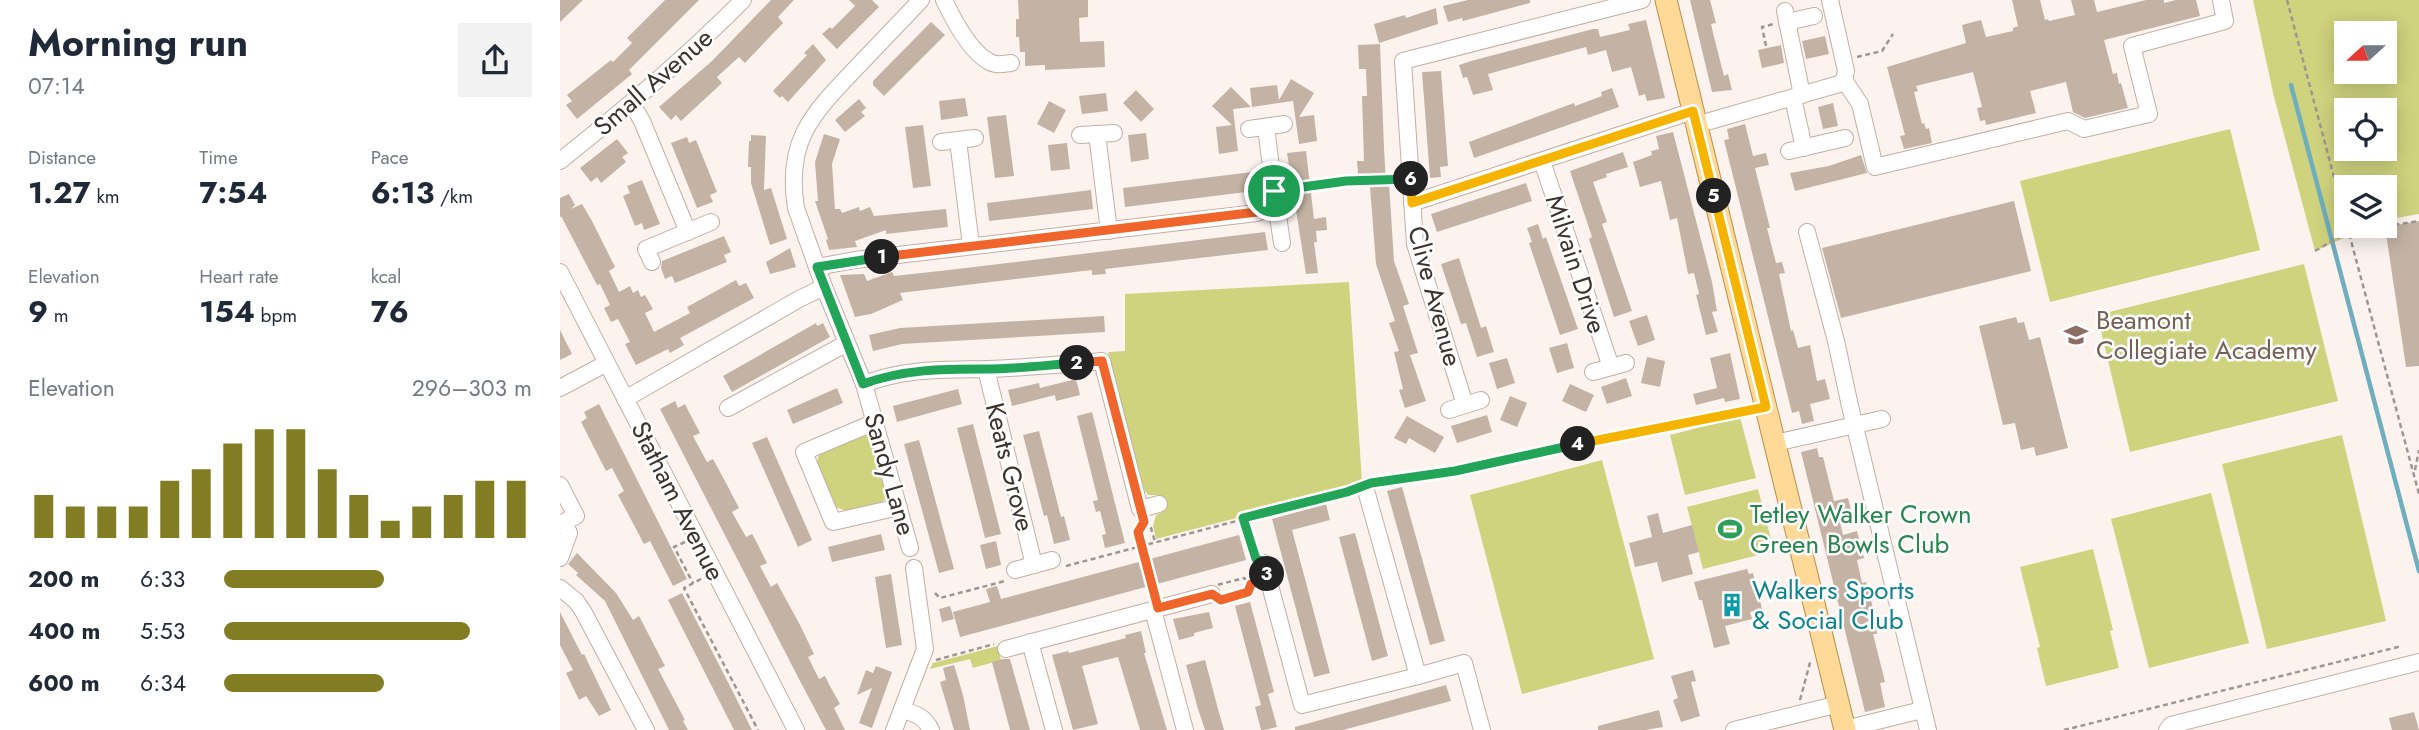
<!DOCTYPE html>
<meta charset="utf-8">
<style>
:root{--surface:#fff;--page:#f2f2f3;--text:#1f2937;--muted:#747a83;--accent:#827c23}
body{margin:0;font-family:Jost,sans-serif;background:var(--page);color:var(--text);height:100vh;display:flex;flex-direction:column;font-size:26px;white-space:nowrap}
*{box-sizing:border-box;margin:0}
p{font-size:23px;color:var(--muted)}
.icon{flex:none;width:38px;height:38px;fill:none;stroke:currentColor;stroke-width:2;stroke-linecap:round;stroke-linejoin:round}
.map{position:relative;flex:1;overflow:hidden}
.details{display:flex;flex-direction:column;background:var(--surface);width:560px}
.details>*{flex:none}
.needle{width:46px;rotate:249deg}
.buttons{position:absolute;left:1774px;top:21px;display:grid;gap:14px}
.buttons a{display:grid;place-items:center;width:63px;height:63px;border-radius:0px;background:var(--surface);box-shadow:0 4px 18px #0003;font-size:35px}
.pin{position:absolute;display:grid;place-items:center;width:60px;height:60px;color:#fff;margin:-30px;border:4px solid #fff;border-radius:50%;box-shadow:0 2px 7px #0007}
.km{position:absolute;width:35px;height:35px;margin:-18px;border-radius:50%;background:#222;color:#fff;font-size:19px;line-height:35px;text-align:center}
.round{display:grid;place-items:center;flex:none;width:74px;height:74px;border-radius:0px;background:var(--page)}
.headline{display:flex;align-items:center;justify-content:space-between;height:119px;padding:0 28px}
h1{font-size:38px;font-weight:700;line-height:52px}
.figures{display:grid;grid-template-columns:repeat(3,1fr);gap:10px;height:119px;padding:7px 28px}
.figures div{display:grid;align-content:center}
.figures b{font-size:30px;font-weight:700}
.figures small{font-size:19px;font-weight:400}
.figures p{font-size:19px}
.chart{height:196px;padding:14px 28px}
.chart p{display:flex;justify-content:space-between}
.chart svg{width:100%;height:126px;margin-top:7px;stroke:var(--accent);stroke-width:6}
ul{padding:0 28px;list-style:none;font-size:23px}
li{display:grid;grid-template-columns:112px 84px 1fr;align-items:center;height:52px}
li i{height:18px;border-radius:9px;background:var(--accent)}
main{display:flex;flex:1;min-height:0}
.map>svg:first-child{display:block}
.green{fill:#cfd37e;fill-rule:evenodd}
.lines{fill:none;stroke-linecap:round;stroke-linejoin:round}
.stream{stroke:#6eaebe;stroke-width:4.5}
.building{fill:#c4b3a4}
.minor-casing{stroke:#c4aea4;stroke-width:18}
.major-casing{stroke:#b98f46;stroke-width:23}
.path{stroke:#9f9692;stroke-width:2.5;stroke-dasharray:5 3.5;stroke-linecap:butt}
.minor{stroke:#fff;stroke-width:16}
.major{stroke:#fed997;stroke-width:21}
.split-1-casing{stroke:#fff;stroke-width:14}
.split-2-casing{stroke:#fff;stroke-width:14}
.split-3-casing{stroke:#fff;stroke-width:14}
.split-4-casing{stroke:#fff;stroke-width:14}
.split-5-casing{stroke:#fff;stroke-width:14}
.split-6-casing{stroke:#fff;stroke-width:14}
.split-7-casing{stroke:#fff;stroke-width:14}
.split-1{stroke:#f0652b;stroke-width:9}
.split-2{stroke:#22a559;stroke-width:9}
.split-3{stroke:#f0652b;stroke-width:9}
.split-4{stroke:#22a559;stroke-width:9}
.split-5{stroke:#f5b400;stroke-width:9}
.split-6{stroke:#f5b400;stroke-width:9}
.split-7{stroke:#22a559;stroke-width:9}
.labels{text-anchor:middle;stroke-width:5;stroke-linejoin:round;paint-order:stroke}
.street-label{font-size:26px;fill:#3c332f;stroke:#fff}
.education-label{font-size:26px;fill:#785e54;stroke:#fff;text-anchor:start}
.leisure-label{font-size:26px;fill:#27864d;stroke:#fff;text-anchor:start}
.culture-label{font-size:26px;fill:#0d838f;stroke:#fff;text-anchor:start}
</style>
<main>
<section class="details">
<div class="headline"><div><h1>Morning run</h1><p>07:14</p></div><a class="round"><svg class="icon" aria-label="share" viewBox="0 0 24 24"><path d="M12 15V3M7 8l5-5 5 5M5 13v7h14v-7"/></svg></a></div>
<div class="figures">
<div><p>Distance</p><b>1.27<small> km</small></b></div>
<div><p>Time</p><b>7:54</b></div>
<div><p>Pace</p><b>6:13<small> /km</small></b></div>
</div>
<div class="figures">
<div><p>Elevation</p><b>9<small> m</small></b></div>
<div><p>Heart rate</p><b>154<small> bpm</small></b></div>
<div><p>kcal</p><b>76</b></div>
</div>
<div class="chart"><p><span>Elevation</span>296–303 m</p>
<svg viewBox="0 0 160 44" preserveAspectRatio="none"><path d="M5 44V29M15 44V33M25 44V33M35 44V33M45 44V24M55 44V20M65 44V11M75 44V6M85 44V6M95 44V20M105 44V29M115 44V38M125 44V33M135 44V29M145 44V24M155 44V24"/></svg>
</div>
<ul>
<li><b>200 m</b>6:33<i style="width:52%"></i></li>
<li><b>400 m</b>5:53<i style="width:80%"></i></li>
<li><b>600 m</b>6:34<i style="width:52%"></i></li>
</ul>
</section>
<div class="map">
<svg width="1859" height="730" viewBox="0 0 1859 730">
<rect width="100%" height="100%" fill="#fcf3ef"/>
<g class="green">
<path d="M1693 0H1859V214L1825 220V187H1787V226H1811L1755 251 1714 97ZM1787 33H1825V72H1787ZM1787 110H1825V149H1787Z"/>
<polygon points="1670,129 1700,250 1490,302 1460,181"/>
<polygon points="1744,264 1778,401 1570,452 1537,315"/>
<polygon points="789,282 802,482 800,486 596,539 593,526 596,515 602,513 598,495 588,495 583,489 548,352 565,351 565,294"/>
<polygon points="1180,417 1196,478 1125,495 1110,435"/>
<path d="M308 435 314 441 328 491 327 498C315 509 287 516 273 505L257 466 258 457 264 450 298 436Z"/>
<polygon points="1782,435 1826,621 1707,649 1662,464"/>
<polygon points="1042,460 1094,659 962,694 910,495"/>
<polygon points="1198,489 1214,551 1143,569 1127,507"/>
<polygon points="1651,493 1689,643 1589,668 1551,519"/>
<polygon points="1533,549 1553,630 1550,631 1559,668 1486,686 1477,648 1480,647 1460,567"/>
<polygon points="438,646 441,660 413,668 410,659 370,669 373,663"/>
</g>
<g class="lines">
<polyline class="stream" points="1731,85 1859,571"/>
</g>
<g class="building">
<polygon points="0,0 23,0 0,22"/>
<polygon points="105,0 139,0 69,70 72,74 17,119 6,105 12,101 7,95 51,60 53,62 72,43 67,38"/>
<polygon points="211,0 234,0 218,17 223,23 185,63 179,57 157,77 162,83 121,121 116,115 111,120 99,107 152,61"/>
<polygon points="289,0 312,0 319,7 277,49 262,34 270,27 272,29 295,6"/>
<polygon points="458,0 528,0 528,17 519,18 520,42 544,41 545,67 485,70 485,65 465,66 465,52 460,52 459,37 456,37 456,19 459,19"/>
<polygon points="908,0 970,0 970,3 903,21 902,18 888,22 883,6"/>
<polygon points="1130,0 1150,0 1156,23 1151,24 1154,37 1164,76 1168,74 1172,90 1152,92"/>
<polygon points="1452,0 1480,0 1485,20 1488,19 1489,21 1515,15 1511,0 1534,0 1537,12 1586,0 1604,0 1604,3 1616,0 1636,0 1640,16 1544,40 1553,74 1557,73 1559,84 1561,83 1568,108 1525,118 1513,112 1506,82 1470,91 1476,113 1426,125 1425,120 1420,121 1417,108 1422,107 1413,72 1356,86 1358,91 1354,92 1362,124 1364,123 1366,129 1369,128 1372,143 1344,149 1340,136 1345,135 1327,67 1406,43 1402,25 1421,20 1426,37 1453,31 1453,28 1458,26"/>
<polygon points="876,8 878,24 819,43 814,24 845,15 846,18"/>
<polygon points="1086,20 1105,98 1087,101 1085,94 1079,96 1071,67 1052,72 1046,50 1028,55 1026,47 928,74 933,90 913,95 907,77 903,78 899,65 911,61 1033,29 1038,29 1040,37 1070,30 1068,24"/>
<polygon points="371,22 385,35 324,96 313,85 313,81"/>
<polygon points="1265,36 1269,54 1246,59 1242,41"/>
<polygon points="253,44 266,60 228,102 222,96 220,98 213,91 247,55 244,53"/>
<polygon points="820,44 824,148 826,184 829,183 834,261 849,304 843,306 858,353 850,355 866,401 845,408 839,390 843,389 834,352 839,351 829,323 835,321 816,264 809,174 798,174 797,161 804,161 802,96 807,96 806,69 799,69 798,45"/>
<polygon points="1221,45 1224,63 1202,68 1198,50"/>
<polygon points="881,71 888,166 880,167 881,177 870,178 862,72"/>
<polygon points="731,79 754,93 739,117 754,115 757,141 739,144 733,101 692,107 690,88 717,85 719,100"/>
<polygon points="671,87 691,107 673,109 678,151 659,154 656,127 672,125 652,106"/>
<polygon points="1052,88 1059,107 914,158 909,142 1014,103 1015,106 1042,96 1041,92"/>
<polygon points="576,90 594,109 581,122 563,103"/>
<polygon points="546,93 548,111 522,114 519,96"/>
<polygon points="405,98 408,116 381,120 379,101"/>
<polygon points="299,99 306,108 301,112 305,116 285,132 275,120"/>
<polygon points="489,101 506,110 494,133 477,124"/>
<polygon points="1273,103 1278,126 1263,129 1258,107"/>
<polygon points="446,115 454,176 435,178 427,117"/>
<polygon points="1185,124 1193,156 1206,153 1209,165 1195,168 1210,228 1207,228 1216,263 1222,262 1225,273 1219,274 1231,331 1233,330 1238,348 1250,345 1257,381 1265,379 1270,399 1250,404 1254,421 1242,424 1239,411 1232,413 1164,140 1169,139 1167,129"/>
<polygon points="363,125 371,186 353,188 345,127"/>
<polygon points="1113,132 1152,282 1157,311 1152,312 1158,332 1146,335 1136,295 1139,294 1134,273 1128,274 1117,218 1110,220 1101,181 1080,187 1073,162 1092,155 1091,151 1099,149 1096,136"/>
<polygon points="586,133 589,159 571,162 568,135"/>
<polygon points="264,134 280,139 272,164 275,209 280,209 282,213 299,207 300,211 310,207 314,216 386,209 388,227 326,234 326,230 295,241 297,247 269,250 266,240 268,239 255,201 258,201 255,162"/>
<polygon points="191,135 206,136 204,190 211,188 227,239 210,245 191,183 191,167 188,167 189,141 191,141"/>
<polygon points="127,137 129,143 136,140 157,192 150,195 153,202 137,208 111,143"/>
<polygon points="57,139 68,153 62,157 66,162 41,183 37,177 31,182 20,168"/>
<polygon points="507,143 510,169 491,171 488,145"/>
<polygon points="746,151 754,219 766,217 767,230 756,231 757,242 754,242 758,273 746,274 727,153"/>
<polygon points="1063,152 1068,167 1046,174 1047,177 1033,182 1047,222 1042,224 1072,311 1054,317 1029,239 1032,237 1010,171"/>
<polygon points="1301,155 1307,173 1235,191 1230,173 1269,166"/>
<polygon points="692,172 694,191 565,207 563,188"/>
<polygon points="82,180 100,224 84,230 82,223 75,226 63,196 70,193 67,186"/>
<polygon points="966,183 972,201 877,232 871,214"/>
<polygon points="531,190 533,209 429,221 427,203"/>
<polygon points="9,194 15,205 11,209 22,204 32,221 55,267 49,271 59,292 70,286 73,293 78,290 81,297 85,295 93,309 85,313 94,332 130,313 127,307 176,280 179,286 186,283 194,298 120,338 124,345 110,353 108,349 76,365 65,344 70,342 58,319 51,322 44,308 50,305 40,284 37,285 1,216 0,218 0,198"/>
<polygon points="1454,201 1471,271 1281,318 1262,248"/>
<polygon points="1859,221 1859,366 1846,367 1825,227"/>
<polygon points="978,224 983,239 986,237 1018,329 1000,335 969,243 972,242 967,228"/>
<polygon points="705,232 708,250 545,269 546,274 532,275 532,270 340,293 343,300 311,314 295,317 280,275 304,274 307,281 332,272 334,276 380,271"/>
<polygon points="164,236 171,252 164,255 167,262 115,283 112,276 105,279 101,268 102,261"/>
<polygon points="230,248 236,267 210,274 206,262"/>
<polygon points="899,258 921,328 926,326 934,352 917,357 906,323 901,324 881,264"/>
<polygon points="1087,315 1095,340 1078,346 1069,321"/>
<polygon points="544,316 545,332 342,344 313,351 309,335 340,328"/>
<polygon points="1456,317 1458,323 1464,322 1469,340 1480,337 1508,448 1476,456 1474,447 1461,450 1455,423 1443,425 1419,326"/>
<polygon points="256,323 257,326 263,323 270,337 172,392 163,376"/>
<polygon points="0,330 12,354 0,360"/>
<polygon points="1007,343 1014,368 997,373 989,348"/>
<polygon points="1170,353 1180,399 1165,402 1164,398 1136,405 1133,394 1157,388 1150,358"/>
<polygon points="1087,357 1105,361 1100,387 1081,383"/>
<polygon points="947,358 955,383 937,389 929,363"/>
<polygon points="1066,378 1072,396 1047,404 1041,387"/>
<polygon points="516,379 520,395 496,401 495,395 452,406 448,390 479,383 480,388"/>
<polygon points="1010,384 1034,395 1026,412 1002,401"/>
<polygon points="277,388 283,403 233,424 227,410"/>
<polygon points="398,389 402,404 337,422 333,406"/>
<polygon points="950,396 967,403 957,427 940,420"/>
<polygon points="115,401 118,408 125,404 130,414 140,433 133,436 147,462 153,459 166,483 179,508 172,512 186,537 192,534 195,539 207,563 200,566 211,587 217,583 240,625 254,654 248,657 259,679 265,676 270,686 280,704 274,708 285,730 266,730 240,681 100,409"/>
<polygon points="39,404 127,579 113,586 90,541 84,544 58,495 64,491 52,468 46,471 21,422 27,418 24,412"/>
<polygon points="532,412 565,543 545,548 542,535 546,534 540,511 536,512 533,501 538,500 517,416"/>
<polygon points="927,415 932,432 897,443 891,426"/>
<polygon points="847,416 884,437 875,453 849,438 846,444 834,438"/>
<polygon points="413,424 441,534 425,538 397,428"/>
<polygon points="479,431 501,517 504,516 510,540 494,544 487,515 484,516 463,435"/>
<polygon points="207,437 252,540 238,547 192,443"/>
<polygon points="359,440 394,569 379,573 344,444"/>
<polygon points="1257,448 1259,457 1263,457 1274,501 1288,498 1291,510 1278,513 1283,535 1297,531 1304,558 1297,560 1302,583 1306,582 1313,608 1317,634 1313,634 1325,682 1320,683 1325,707 1305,712 1241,452"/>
<polygon points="842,487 885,641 870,645 827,491"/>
<polygon points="766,504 770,520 732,530 770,673 754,677 712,519"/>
<polygon points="1098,513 1103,533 1132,525 1139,552 1128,555 1133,574 1102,582 1097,562 1075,567 1069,543 1092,537 1087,516"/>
<polygon points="795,533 828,656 812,661 779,537"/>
<polygon points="321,534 325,550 272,562 268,547"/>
<polygon points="679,535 686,560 400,637 393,612 430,602 426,589 437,586 441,599"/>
<polygon points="436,541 441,565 426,569 420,545"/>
<polygon points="17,553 56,593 73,620 79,616 105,666 98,669 125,720 123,721 128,730 109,730 45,601 16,575 18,573 8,564"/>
<polygon points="1187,569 1189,574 1193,573 1202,609 1190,612 1192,619 1165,626 1170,644 1154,648 1142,600 1139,600 1134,582"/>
<polygon points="331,574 342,645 326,648 315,577"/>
<polygon points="122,593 174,694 192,730 174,730 108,600"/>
<polygon points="690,602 714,692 708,694 717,727 704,730 701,730 695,707 701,705 675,606"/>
<polygon points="390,606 394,619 382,622 379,609"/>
<polygon points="0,612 22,655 24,654 51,710 39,716 26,696 19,700 6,673 13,670 0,645"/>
<polygon points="649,612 653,628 634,633 634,636 619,640 613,619"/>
<polygon points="581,631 586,653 584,653 607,730 580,730 558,657 522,666 538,724 513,730 492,655 508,651 509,653 566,638 565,635"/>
<polygon points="443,659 450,659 470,730 450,730 432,662"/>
<polygon points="645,660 658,709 664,730 645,730 638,709 626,665"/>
<polygon points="394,665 403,695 410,730 394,730 380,682 386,680 383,668"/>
<polygon points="316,666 332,672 312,728 299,723 312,688 297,695 306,670 313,673"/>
<polygon points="1133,670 1136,681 1131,682 1140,716 1121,722 1113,700 1118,698 1111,676"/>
<polygon points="886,685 891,701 783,730 735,730 735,727"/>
<polygon points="1099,710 1103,727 1085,730 1038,730 1038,726"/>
<polygon points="1854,712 1859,730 1832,730 1829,718"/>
</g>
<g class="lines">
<g class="minor-casing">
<g id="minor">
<path d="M384 0C393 19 410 51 428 61 436 66 443 64 451 63"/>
<polyline points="1225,11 1242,95"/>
<polyline points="1227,22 1254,16"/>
<polyline points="1284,80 1300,104 1315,167 1508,121 1524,129 1589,114 1572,46 1665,21 1661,0"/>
<polyline points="1233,98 1244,148"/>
<polyline points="72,104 82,121 128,232"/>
<polyline points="1136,125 1279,84 1284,80 1286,71 1270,0"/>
<polyline points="706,127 714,191 710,205"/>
<polyline points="689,129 724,124"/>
<polyline points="537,134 549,231"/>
<polyline points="520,135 554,133"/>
<polyline points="398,140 411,246"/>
<polyline points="381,142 415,138"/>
<polyline points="1229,151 1285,138"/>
<path d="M0 161C64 110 126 58 183 0"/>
<polyline points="982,161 1051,367"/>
<polyline points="852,203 1133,111"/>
<polyline points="710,205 718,216 722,243"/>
<polyline points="1247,232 1276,341 1290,406 1368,730"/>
<polyline points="92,262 86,249 151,222"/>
<polyline points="257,267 295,260 697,213 710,205"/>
<polyline points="0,272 236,730"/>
<polyline points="426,369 474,565"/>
<polyline points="1033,372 1066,363"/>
<path d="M304 384C347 368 382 370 427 369 465 368 504 364 542 361L580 509 599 504"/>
<polyline points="0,388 47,363"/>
<polyline points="65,399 239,299 264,287"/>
<polyline points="905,405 855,244 843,61 1082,0"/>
<polyline points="168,408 287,343"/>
<polyline points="889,410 921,400"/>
<polyline points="315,422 244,452 273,522 339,507"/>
<polyline points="1215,443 1322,419"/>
<polyline points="0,485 16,516 4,522 9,533 0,558"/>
<polyline points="807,494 858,676 904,663 922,730"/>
<path d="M350 548 304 384 264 287 236 208C225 140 253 113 297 67 319 44 340 22 361 0"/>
<polyline points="704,563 742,705 858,676"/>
<polyline points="455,570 492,560"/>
<polyline points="0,588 16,601 23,611 86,730"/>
<polyline points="593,610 625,730"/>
<polyline points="470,642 494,730"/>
<polyline points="446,649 652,594"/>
<path d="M343 710C356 714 365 717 371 730"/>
<polyline points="1285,729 1362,710"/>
<polyline points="334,730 365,649 354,568"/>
<polyline points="1174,730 1279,704"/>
<polyline points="1607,730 1611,725 1859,662"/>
</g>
</g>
<g class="major-casing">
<polyline id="major" points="1106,0 1285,730"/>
</g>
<g class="path">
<polyline points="1727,0 1787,226"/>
<polyline points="1206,46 1202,27 1214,24"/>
<polyline points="1297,57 1322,51 1333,34"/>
<polyline points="729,190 787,181 837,179"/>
<polyline points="1787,226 1859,494"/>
<polyline points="1755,251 1788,232 1859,221"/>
<polyline points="1855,470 1859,450"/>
<polyline points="817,482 895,471 957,456 1189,410"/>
<polyline points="683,518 694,554"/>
<polyline points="125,542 114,547 133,583"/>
<polyline points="506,566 794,490"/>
<polygon points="684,578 691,584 688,592 661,600 652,594 657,585"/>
<polyline points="141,579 124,588 198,730"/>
<polyline points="375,593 380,598 445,581"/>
<polyline points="1198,594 1232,585"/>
<polyline points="594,595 578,532 584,522 591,528 595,542"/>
<polyline points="376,660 434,644"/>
<polyline points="1240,700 1251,659"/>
<polyline points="1504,730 1842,646"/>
</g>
<use href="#minor" class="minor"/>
<use href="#major" class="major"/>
</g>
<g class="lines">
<g class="split-1-casing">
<polyline id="split-1" points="322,257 697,212 710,205 714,191"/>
</g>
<g class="split-2-casing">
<path id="split-2" d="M322 257 257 267 303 384C344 369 383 369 425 369 456 369 487 365 517 363"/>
</g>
<g class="split-3-casing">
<polyline id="split-3" points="517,363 542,361 584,522 578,532 598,608 652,594 661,600 688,592 691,584 708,579 707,574"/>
</g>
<g class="split-4-casing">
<polyline id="split-4" points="707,574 704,562 696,559 683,518 787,492 811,483 895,471 1018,444"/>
</g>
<g class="split-5-casing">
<polyline id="split-5" points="1018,444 1206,407 1154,196"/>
</g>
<g class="split-6-casing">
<polyline id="split-6" points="851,179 852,203 1133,111 1154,196"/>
</g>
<g class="split-7-casing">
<polyline id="split-7" points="714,191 786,181 851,179"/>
</g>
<use href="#split-1" class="split-1"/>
<use href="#split-2" class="split-2"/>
<use href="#split-3" class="split-3"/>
<use href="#split-4" class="split-4"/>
<use href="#split-5" class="split-5"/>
<use href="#split-6" class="split-6"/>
<use href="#split-7" class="split-7"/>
</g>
<defs>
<g id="school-bare" transform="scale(1.89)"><path d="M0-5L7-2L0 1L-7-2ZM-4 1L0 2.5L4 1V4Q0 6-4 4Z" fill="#8d6e63" stroke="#fff" stroke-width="2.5" paint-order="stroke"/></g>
<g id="stadium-bare" transform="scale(1.89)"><path d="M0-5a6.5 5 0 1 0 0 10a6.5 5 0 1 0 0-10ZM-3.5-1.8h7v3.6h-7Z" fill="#2e9e5b" stroke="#fff" stroke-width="2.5" paint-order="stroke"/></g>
<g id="building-bare" transform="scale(1.89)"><path d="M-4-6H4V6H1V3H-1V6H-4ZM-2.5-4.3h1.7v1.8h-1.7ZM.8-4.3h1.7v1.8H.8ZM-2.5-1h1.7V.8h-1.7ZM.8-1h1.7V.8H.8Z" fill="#0f9aa8" stroke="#fff" stroke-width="2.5" paint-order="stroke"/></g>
</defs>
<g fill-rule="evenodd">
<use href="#school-bare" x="1516" y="335"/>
<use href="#stadium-bare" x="1170" y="529"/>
<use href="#building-bare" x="1172" y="605"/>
</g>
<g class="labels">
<g class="street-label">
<text transform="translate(93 82) rotate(-41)" y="9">Small Avenue</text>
<text transform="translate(1016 264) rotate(72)" y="9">Milvain Drive</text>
<text transform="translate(875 296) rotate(75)" y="9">Clive Avenue</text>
<text transform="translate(450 467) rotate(76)" y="9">Keats Grove</text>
<text transform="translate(330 474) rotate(74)" y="9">Sandy Lane</text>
<text transform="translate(118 501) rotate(63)" y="9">Statham Avenue</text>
</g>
<g class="education-label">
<text x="1536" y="329">Beamont<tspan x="1536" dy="30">Collegiate Academy</tspan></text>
</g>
<g class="leisure-label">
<text x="1190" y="523">Tetley Walker Crown<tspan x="1190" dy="30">Green Bowls Club</tspan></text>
</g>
<g class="culture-label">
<text x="1192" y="599">Walkers Sports<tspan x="1192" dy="30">&amp; Social Club</tspan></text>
</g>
</g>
</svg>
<div class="buttons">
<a><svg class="needle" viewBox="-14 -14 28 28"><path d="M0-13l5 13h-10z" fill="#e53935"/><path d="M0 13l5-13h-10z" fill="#747a83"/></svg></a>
<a><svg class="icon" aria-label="locate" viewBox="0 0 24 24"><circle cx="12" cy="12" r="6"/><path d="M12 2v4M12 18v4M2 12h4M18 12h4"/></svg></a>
<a><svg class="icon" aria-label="layers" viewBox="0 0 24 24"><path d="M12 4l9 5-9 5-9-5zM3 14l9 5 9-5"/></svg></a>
</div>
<div class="pin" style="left:714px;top:191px;background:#1e9e55"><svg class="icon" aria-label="arrive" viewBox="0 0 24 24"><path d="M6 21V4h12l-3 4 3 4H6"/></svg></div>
<b class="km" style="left:322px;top:257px">1</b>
<b class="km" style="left:517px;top:363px">2</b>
<b class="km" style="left:707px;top:574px">3</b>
<b class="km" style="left:1018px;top:444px">4</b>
<b class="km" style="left:1154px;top:196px">5</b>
<b class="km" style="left:851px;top:179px">6</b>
</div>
</main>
